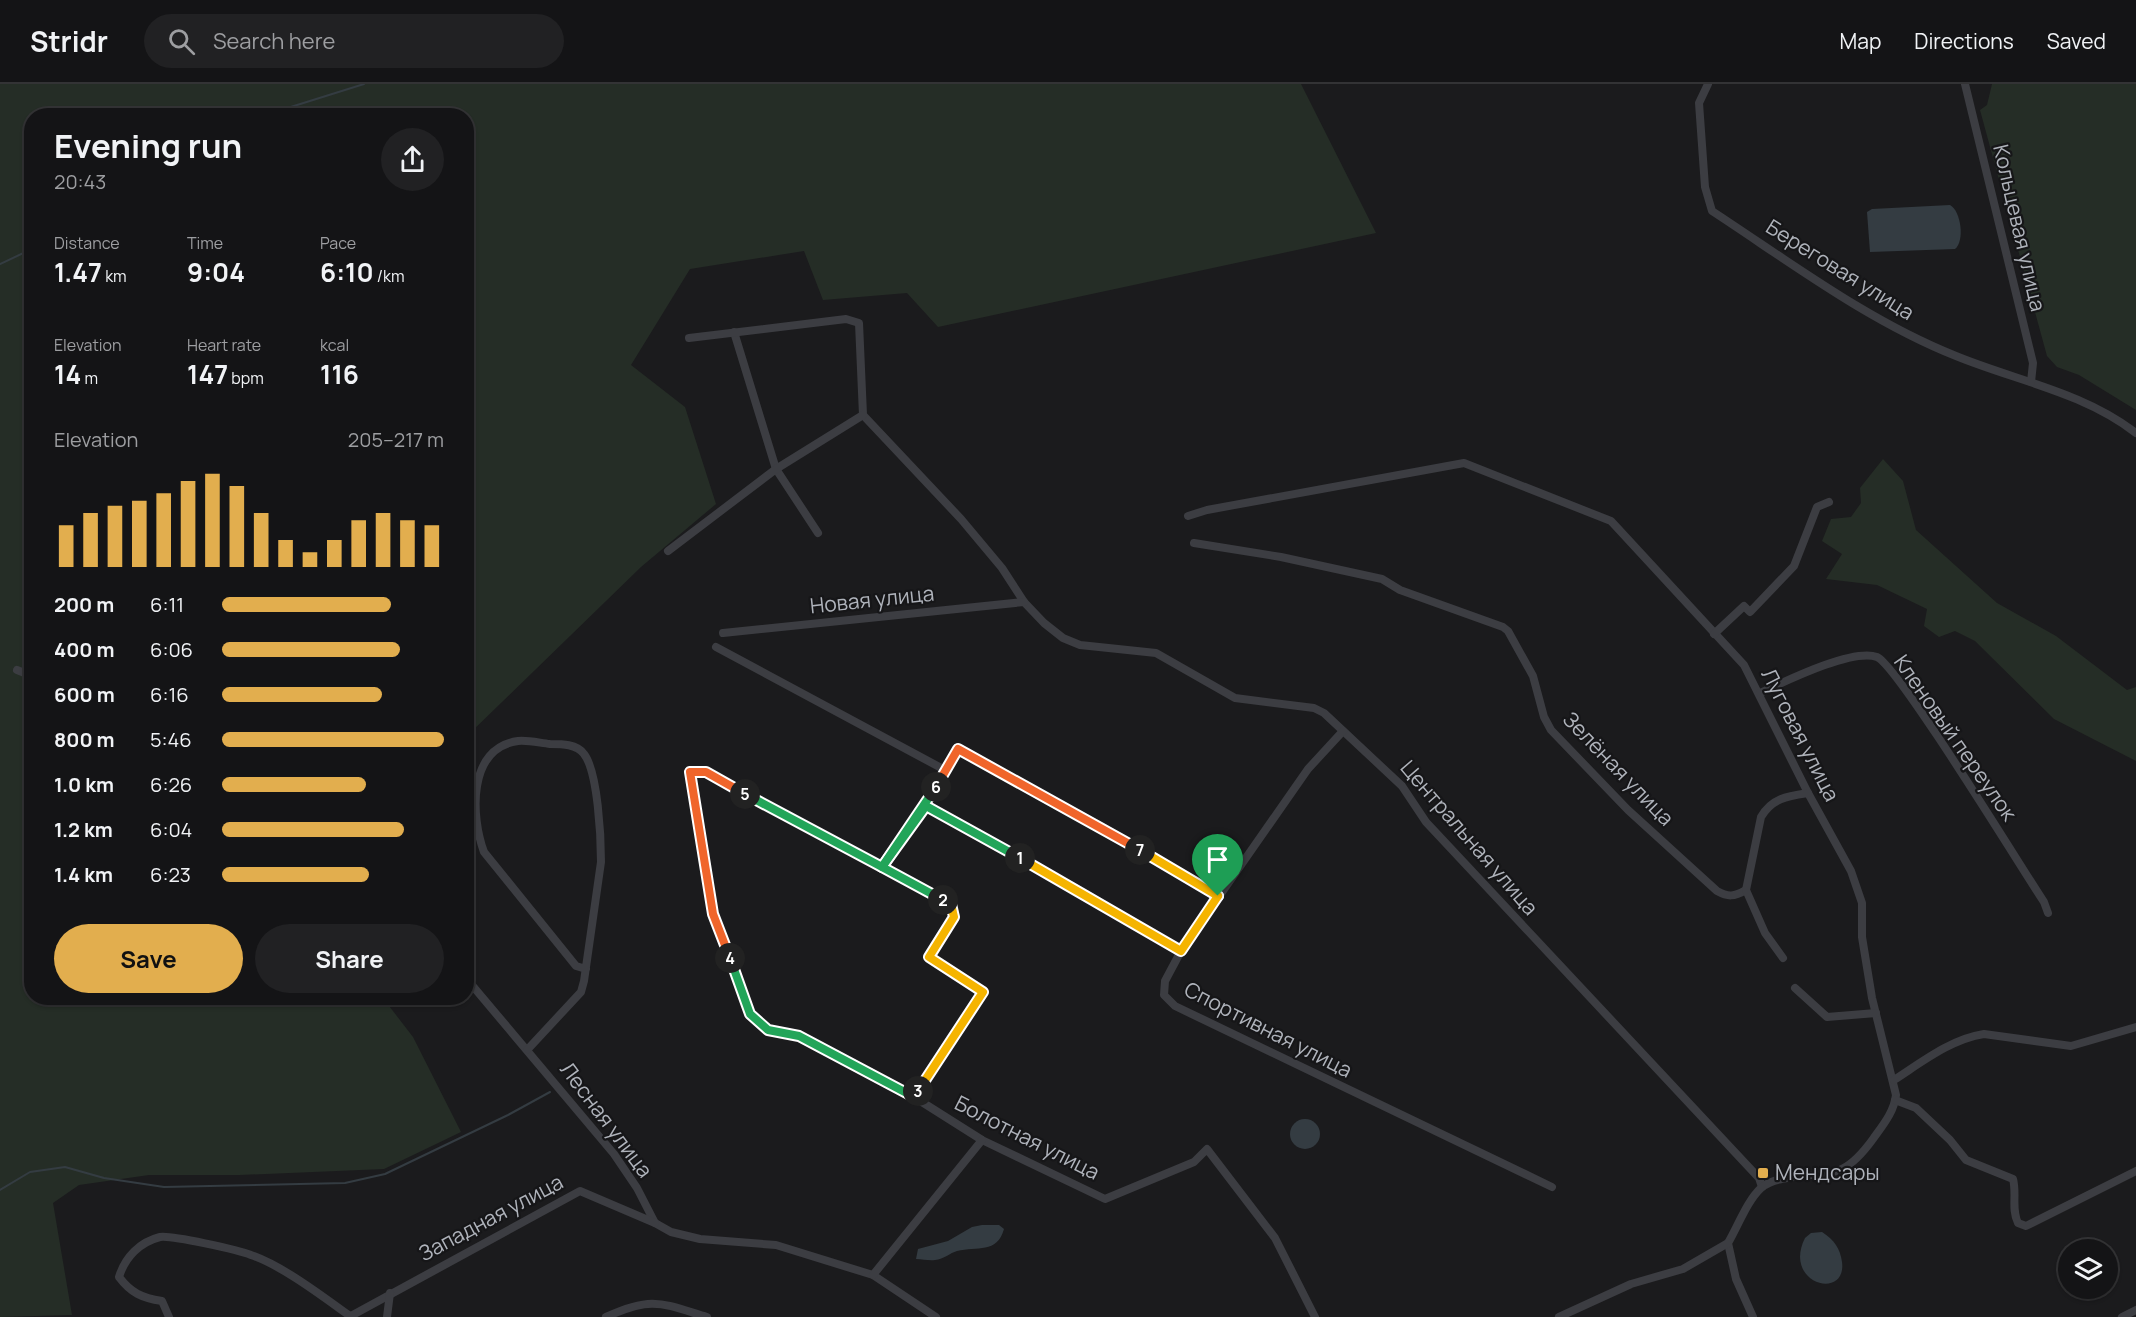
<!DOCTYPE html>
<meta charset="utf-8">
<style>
:root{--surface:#141416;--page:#212123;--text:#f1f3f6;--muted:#9d9ea1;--line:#333335;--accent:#e2ae4e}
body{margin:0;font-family:Manrope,sans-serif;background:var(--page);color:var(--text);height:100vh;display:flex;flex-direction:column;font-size:22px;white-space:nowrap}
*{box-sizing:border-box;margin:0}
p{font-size:20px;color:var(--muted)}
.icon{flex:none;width:33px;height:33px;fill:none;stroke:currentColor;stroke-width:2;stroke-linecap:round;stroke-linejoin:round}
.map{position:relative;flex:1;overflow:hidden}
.drawer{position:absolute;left:24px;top:24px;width:450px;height:897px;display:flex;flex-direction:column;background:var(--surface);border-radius:24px;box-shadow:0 2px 4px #0004,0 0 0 2px var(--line)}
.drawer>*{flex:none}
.fabs{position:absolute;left:2058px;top:1155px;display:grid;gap:12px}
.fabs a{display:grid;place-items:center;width:60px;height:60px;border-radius:50%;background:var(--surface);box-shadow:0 2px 4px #0004,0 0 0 2px var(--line);font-size:30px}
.pin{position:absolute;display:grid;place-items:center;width:51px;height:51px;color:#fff;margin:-62px -26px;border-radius:50% 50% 50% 0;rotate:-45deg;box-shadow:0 0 6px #0007}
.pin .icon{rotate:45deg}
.km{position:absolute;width:30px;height:30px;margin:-15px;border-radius:50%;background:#222;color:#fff;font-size:16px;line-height:30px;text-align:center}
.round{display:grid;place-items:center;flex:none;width:63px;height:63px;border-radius:32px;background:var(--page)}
.head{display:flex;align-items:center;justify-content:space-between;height:102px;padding:0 30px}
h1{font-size:33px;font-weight:700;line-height:45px}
.figures{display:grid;grid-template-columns:repeat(3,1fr);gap:9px;height:102px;padding:6px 30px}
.figures div{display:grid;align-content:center}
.figures b{font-size:26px;font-weight:700}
.figures small{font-size:16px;font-weight:400}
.figures p{font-size:16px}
.chart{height:168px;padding:12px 30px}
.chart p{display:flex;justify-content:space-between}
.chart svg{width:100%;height:108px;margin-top:6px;stroke:var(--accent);stroke-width:6}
.action{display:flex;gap:12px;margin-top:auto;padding:12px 30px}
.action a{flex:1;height:69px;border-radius:36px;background:var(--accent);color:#111;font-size:24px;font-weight:700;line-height:69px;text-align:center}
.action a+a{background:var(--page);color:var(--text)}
ul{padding:0 30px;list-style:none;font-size:20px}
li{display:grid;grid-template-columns:96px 72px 1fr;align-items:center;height:45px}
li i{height:15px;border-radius:8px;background:var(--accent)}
header{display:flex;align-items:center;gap:36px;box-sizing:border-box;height:84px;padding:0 30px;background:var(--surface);border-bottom:2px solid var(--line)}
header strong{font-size:28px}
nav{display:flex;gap:33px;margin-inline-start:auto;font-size:21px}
.search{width:420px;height:54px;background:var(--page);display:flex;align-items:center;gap:15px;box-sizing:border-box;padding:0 21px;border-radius:33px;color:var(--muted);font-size:22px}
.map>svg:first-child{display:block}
.green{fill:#252d26}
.water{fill:#343c42}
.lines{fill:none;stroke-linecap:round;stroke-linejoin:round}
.stream{stroke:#343c42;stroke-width:2}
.minor{stroke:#3c3d42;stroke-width:8}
.split-1-casing{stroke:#fff;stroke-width:12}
.split-2-casing{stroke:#fff;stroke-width:12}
.split-3-casing{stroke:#fff;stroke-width:12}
.split-4-casing{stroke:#fff;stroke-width:12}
.split-5-casing{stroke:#fff;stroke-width:12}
.split-6-casing{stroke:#fff;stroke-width:12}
.split-7-casing{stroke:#fff;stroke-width:12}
.split-8-casing{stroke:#fff;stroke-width:12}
.split-1{stroke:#f5b400;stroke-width:8}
.split-2{stroke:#22a559;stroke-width:8}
.split-3{stroke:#f5b400;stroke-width:8}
.split-4{stroke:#22a559;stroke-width:8}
.split-5{stroke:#f0652b;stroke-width:8}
.split-6{stroke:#22a559;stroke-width:8}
.split-7{stroke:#f0652b;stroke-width:8}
.split-8{stroke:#f5b400;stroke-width:8}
.poi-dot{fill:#e2ae4e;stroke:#161618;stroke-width:2}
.labels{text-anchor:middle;stroke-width:4.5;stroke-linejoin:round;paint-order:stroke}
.street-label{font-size:21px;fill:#afb3bb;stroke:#161618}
.poi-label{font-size:21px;fill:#afb3bb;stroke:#161618;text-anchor:start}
</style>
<header>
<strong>Stridr</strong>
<div class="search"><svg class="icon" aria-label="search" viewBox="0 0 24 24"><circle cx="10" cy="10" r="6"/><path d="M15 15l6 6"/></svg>Search here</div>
<nav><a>Map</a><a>Directions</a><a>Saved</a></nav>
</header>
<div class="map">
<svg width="2136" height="1233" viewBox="0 0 2136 1233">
<rect width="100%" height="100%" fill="#1b1b1d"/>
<g class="green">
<polygon points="0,0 1301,0 1376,149 938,243 907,209 823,216 804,167 690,185 631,281 685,323 716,420 641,483 467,652 466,32 32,32 32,914 383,914 413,953 461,1048 384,1085 239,1091 149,1091 79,1101 53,1119 72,1231 0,1233"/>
<polygon points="1992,0 2136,0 2136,326 2079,291 2057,283 2047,272 1980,26 1987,21"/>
<polygon points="1883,375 1903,397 1916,446 1997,519 2056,552 2127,606 2136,603 2136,677 2054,635 1975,557 1955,547 1939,553 1924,542 1927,525 1877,501 1826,495 1842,470 1822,457 1831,435 1851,433 1861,419 1860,404"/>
</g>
<g class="water">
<path d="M1950 121C1961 127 1965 157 1955 165L1870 168 1867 128 1872 125Z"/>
<circle cx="1305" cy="1050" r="15"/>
<path d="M982 1141H999L1004 1145C997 1170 977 1162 957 1167 950 1169 944 1175 935 1176 929 1177 923 1175 916 1175L918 1165 948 1157 972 1143Z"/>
<path d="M1822 1148C1834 1156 1840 1164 1842 1178 1847 1217 1782 1200 1805 1154L1811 1149Z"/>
</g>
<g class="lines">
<g class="stream">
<polyline points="262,32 364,0"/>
<polyline points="0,180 32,165"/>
<polyline points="0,1106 30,1088 65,1083 104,1094 164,1103 345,1099 385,1090 508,1031 550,1008"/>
</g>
<g class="minor">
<path d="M1708 0 1699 19 1705 103 1712 127C1790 178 1868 237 1956 272 2017 297 2083 308 2136 349"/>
<polyline points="1965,0 2033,279 2031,298"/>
<polyline points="734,248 776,385 818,449"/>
<polyline points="689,254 846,235 859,239 863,331 961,435 1002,484 1024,518 1044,539 1063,554 1080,561 1156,569 1235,614 1314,624 1324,629 1402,702 1426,738 1759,1094 1762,1103"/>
<path d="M1188 432 1207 426 1464 379 1611 437 1744 581 1808 709 1851 787 1862 819V853L1872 914 1896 1011C1894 1028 1883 1041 1873 1055 1841 1099 1829 1086 1782 1095 1775 1096 1767 1099 1761 1104 1747 1117 1738 1142 1728 1159L1736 1195 1753 1233"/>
<path d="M1194 459 1281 473 1382 495 1400 506 1503 543 1508 547 1533 592 1544 633 1551 646 1628 726 1717 807C1728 813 1734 813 1746 806"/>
<polyline points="668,467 776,385 863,331"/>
<polyline points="723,549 1024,518"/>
<polyline points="1714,550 1744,522 1750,528 1794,482 1817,423 1829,418"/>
<polyline points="716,563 945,686"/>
<polyline points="17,586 32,592"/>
<path d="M1760 609C1784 598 1852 564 1877 573 1898 582 2022 785 2044 818L2048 829"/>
<polyline points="1343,647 1308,685 1181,867 1165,897 1164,911 1175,922 1552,1103"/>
<polyline points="926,722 1083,808 1181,867"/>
<polyline points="882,783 926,722 958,665 1101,742 1218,812"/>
<path d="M1783 874 1765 849 1746 806 1761 733C1772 714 1788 712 1808 709"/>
<polyline points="466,894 614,1070 637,1104 655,1139 671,1148 700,1155 776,1161 873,1191 936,1233"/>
<polyline points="1795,904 1827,933 1876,929"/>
<path d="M528 965 581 908 584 897 601 778C601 754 598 688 584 670 577 660 562 660 550 660 540 659 528 656 518 657 467 664 471 733 484 768L576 882 586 885"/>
<path d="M1894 996C1922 978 1951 955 1984 950L2071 962 2136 943"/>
<polyline points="914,1013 983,908 929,873 954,833 951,820 706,689 690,688 713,830 750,930 768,946 799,952 914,1013 982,1056 1105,1115 1194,1078 1207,1065 1275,1154 1315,1233"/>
<path d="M1895 1016 1916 1024 1950 1056 1966 1076 2013 1095C2017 1110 2011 1125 2018 1139L2026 1142 2136 1087"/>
<polyline points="873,1191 982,1056"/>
<path d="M169 1233 162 1217C142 1214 131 1209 119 1193 125 1173 140 1158 160 1153 171 1151 239 1166 251 1171 283 1182 322 1212 350 1232"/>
<polyline points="349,1233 580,1107 655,1139"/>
<polyline points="387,1233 390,1209"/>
<path d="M606 1233C652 1212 661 1219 707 1233"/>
<polyline points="1559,1233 1631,1200 1683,1185 1728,1159"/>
<polyline points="2122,1233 2136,1226"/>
</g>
</g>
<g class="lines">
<g class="split-1-casing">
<polyline id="split-1" points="1020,774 1181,867 1218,812"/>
</g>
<g class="split-2-casing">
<polyline id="split-2" points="943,816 882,783 926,722 1020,774"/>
</g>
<g class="split-3-casing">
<polyline id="split-3" points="918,1007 983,908 929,873 954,833 951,820 943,816"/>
</g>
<g class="split-4-casing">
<polyline id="split-4" points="730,874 750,930 768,946 799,952 914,1013 918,1007"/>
</g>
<g class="split-5-casing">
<polyline id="split-5" points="730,874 713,830 690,688 706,688 745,710"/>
</g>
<g class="split-6-casing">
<polyline id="split-6" points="745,710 882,783 936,703"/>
</g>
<g class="split-7-casing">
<polyline id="split-7" points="936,703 958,665 1140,766"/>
</g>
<g class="split-8-casing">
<polyline id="split-8" points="1140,766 1218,812"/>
</g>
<use href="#split-1" class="split-1"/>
<use href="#split-2" class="split-2"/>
<use href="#split-3" class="split-3"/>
<use href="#split-4" class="split-4"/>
<use href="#split-5" class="split-5"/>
<use href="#split-6" class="split-6"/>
<use href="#split-7" class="split-7"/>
<use href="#split-8" class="split-8"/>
</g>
<rect class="poi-dot" x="1757" y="1083" width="12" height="12" rx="3"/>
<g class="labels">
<g class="street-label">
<text transform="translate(2019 144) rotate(77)" y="7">Кольцевая улица</text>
<text transform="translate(1840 186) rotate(32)" y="7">Береговая улица</text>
<text transform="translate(872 516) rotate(-6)" y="7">Новая улица</text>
<text transform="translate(1800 651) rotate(63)" y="7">Луговая улица</text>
<text transform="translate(1955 654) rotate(55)" y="7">Кленовый переулок</text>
<text transform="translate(1618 685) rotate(46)" y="7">Зелёная улица</text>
<text transform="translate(1469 754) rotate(49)" y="7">Центральная улица</text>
<text transform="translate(1268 946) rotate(27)" y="7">Спортивная улица</text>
<text transform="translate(606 1036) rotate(53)" y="7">Лесная улица</text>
<text transform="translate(1027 1054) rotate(27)" y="7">Болотная улица</text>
<text transform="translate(491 1134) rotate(-28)" y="7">Западная улица</text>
</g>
<g class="poi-label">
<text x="1775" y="1096">Мендсары</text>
</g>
</g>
</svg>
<div class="fabs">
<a><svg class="icon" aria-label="layers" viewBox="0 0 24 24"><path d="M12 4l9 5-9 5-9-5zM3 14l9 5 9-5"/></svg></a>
</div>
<div class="pin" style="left:1218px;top:812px;background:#1e9e55"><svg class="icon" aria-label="arrive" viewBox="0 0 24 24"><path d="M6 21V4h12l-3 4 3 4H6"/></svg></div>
<b class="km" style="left:1020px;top:774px">1</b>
<b class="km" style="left:943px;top:816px">2</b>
<b class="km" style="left:918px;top:1007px">3</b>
<b class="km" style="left:730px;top:874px">4</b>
<b class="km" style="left:745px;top:710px">5</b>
<b class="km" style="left:936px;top:703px">6</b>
<b class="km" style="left:1140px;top:766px">7</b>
<section class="drawer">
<div class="head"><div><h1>Evening run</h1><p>20:43</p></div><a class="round"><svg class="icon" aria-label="share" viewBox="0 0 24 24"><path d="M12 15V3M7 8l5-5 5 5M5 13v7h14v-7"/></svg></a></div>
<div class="figures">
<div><p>Distance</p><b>1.47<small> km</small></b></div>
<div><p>Time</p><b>9:04</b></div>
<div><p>Pace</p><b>6:10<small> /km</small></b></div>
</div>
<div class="figures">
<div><p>Elevation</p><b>14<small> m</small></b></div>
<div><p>Heart rate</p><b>147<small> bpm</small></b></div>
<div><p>kcal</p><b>116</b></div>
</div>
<div class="chart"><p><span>Elevation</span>205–217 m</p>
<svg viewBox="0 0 160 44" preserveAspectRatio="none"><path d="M5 44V27M15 44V22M25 44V19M35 44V17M45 44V14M55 44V9M65 44V6M75 44V11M85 44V22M95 44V33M105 44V38M115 44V33M125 44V25M135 44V22M145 44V25M155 44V27"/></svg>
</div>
<ul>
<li><b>200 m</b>6:11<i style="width:76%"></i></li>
<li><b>400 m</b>6:06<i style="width:80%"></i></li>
<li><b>600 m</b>6:16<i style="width:72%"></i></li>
<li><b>800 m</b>5:46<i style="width:100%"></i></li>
<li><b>1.0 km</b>6:26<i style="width:65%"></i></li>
<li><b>1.2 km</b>6:04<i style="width:82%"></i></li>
<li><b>1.4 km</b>6:23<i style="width:66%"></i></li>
</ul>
<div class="action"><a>Save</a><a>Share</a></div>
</section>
</div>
